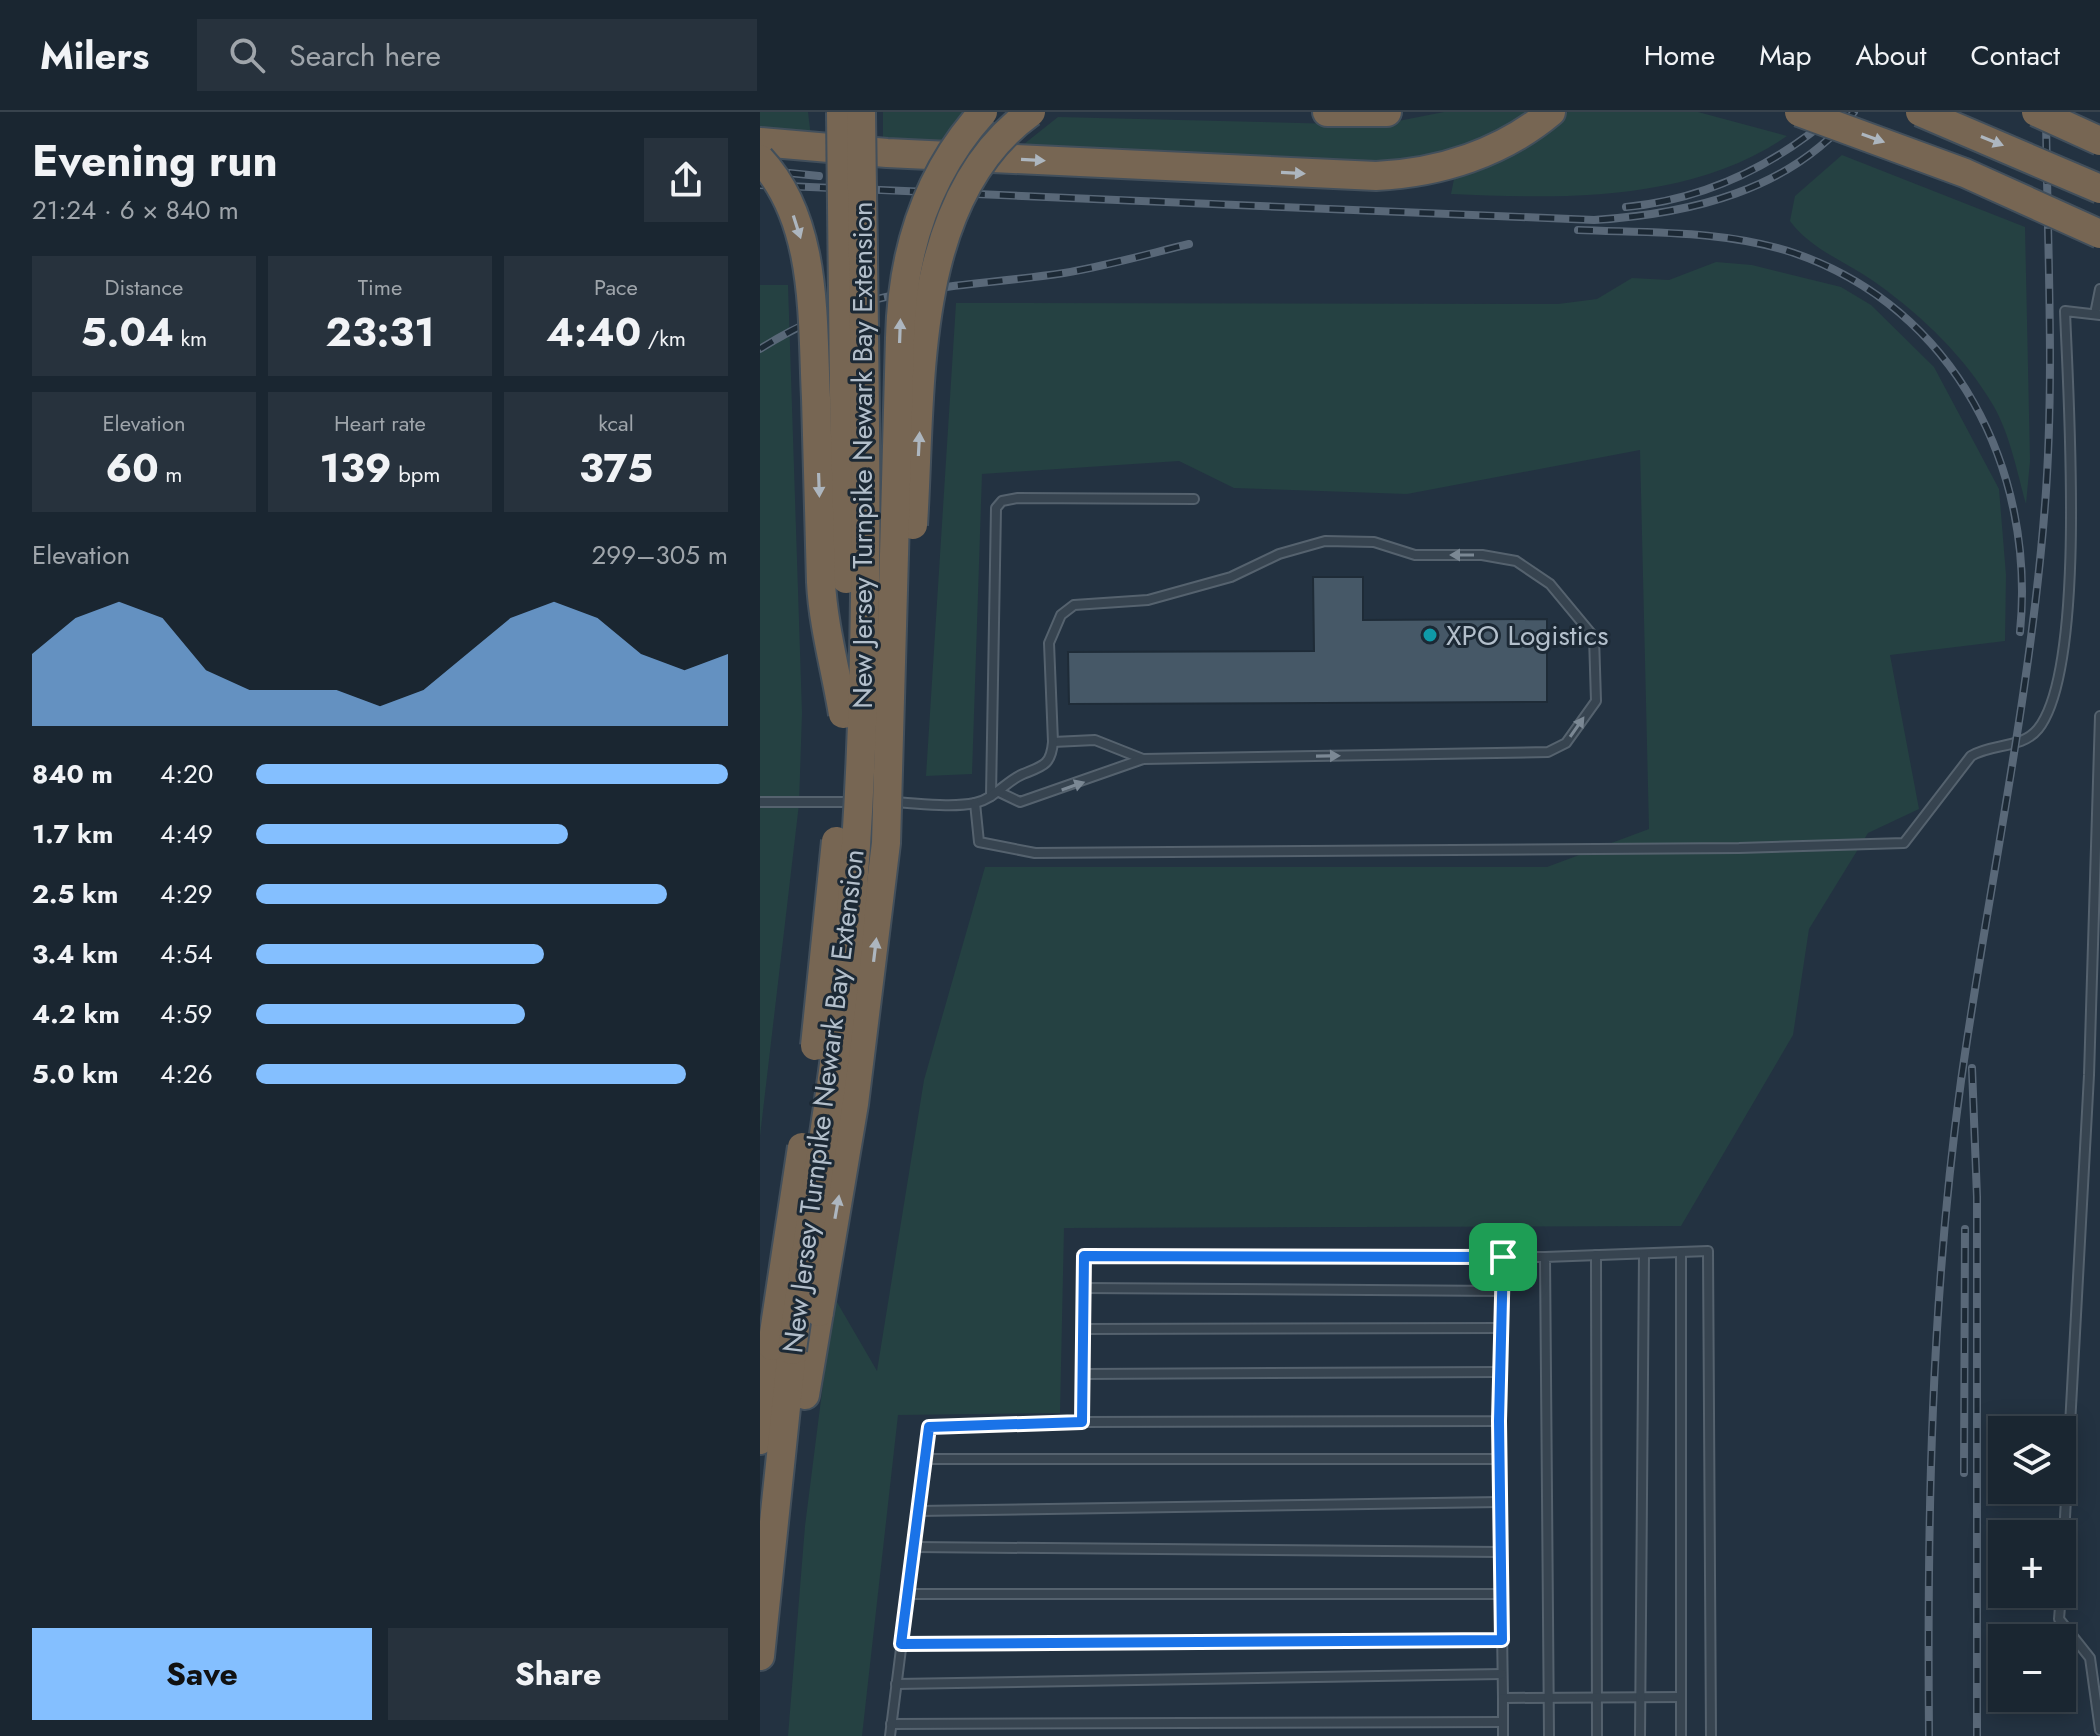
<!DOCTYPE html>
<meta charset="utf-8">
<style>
:root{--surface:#1a2631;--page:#27323d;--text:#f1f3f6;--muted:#9fa5ab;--line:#38434d;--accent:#84bfff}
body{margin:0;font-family:Jost,sans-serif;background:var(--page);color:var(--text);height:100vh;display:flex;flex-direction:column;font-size:30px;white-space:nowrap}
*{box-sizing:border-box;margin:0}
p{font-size:26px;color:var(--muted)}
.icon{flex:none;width:44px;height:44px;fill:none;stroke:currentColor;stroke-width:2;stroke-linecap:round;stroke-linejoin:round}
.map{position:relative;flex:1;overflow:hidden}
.details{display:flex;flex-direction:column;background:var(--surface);width:760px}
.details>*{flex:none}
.fabs{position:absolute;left:1228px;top:1304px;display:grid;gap:16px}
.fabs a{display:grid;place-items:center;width:88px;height:88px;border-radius:0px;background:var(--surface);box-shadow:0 4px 20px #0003,0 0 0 2px var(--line);font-size:40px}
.pin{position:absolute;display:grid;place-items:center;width:68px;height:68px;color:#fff;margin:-34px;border-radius:16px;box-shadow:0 4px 12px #0006}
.round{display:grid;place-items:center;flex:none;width:84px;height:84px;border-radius:0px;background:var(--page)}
.headline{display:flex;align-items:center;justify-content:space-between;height:136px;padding:0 32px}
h1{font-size:44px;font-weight:700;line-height:60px}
.figures{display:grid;grid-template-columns:repeat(3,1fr);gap:12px;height:136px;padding:8px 32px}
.figures div{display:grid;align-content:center;border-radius:0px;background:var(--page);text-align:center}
.figures b{font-size:40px;font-weight:700}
.figures small{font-size:22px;font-weight:400}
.figures p{font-size:22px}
.chart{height:224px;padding:16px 32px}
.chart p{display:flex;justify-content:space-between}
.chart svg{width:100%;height:144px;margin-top:8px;fill:var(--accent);opacity:.7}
.button{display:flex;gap:16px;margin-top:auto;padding:16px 32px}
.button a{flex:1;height:92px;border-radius:0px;background:var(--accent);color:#111;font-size:32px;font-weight:700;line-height:92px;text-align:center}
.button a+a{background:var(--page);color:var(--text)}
ul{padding:0 32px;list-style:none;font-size:26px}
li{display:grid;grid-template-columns:128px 96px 1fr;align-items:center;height:60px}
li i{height:20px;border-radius:10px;background:var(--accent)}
header{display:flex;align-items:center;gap:48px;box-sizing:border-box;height:112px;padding:0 40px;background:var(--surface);border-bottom:2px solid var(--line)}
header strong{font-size:38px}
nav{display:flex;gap:44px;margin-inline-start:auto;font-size:28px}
.search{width:560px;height:72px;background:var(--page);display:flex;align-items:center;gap:20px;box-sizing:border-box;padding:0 28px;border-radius:0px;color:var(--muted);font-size:30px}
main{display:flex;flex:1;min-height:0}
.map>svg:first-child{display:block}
.green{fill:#254142}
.building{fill:#465867;stroke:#1e2b37;stroke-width:2}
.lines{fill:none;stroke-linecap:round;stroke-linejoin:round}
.lane-casing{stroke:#55626e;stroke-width:12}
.highway-casing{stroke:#424f5b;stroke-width:32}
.lane{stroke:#374450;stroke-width:8}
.highway{stroke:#776653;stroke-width:28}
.rail-casing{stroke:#596878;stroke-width:8}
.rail{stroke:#1c2935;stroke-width:5;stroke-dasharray:15;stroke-linecap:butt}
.highway-bridge-casing{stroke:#424f5b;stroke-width:32;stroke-linecap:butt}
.highway-bridge{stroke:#776653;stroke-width:28}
.oneway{fill:#adb6bf}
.oneway2{fill:#7b8894}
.route-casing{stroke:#fff;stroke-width:16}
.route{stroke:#1a73e8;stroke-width:10}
.culture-dot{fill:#0f9aa8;stroke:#1c2935;stroke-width:3}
.labels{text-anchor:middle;stroke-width:6;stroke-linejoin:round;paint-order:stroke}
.street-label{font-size:28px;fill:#b3bfcb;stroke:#1c2935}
.poi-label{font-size:28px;fill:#b3bfcb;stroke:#1c2935;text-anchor:start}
</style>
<header>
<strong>Milers</strong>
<div class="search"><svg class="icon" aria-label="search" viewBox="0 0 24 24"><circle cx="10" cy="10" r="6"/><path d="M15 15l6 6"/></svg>Search here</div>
<nav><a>Home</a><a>Map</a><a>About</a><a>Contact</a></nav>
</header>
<main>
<section class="details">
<div class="headline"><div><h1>Evening run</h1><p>21:24 · 6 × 840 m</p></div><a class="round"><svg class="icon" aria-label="share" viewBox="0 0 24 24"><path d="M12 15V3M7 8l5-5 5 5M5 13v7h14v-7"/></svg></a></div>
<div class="figures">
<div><p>Distance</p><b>5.04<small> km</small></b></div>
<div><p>Time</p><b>23:31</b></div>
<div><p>Pace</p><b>4:40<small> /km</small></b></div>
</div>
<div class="figures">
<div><p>Elevation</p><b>60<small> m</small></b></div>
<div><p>Heart rate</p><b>139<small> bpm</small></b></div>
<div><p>kcal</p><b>375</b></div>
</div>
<div class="chart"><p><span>Elevation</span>299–305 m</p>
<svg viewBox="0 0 160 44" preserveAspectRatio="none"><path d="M0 44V22L10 11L20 6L30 11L40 27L50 33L60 33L70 33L80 38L90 33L100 22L110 11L120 6L130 11L140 22L150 27L160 22V44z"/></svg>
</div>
<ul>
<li><b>840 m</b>4:20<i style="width:100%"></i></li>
<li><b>1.7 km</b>4:49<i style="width:66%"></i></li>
<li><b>2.5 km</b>4:29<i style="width:87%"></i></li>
<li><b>3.4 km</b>4:54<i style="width:61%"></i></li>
<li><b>4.2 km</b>4:59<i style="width:57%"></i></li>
<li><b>5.0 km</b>4:26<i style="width:91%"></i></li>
</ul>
<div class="button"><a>Save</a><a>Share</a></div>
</section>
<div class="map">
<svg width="1340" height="1624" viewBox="0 0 1340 1624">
<rect width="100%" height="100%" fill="#233241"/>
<g class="green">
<polygon points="0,0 48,0 51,25 0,21"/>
<polygon points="123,0 210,0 182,35 123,32"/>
<path d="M684 0H773C726 26 682 44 628 50L259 36 298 5 618 13Z"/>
<path d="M808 0H938L1027 24C931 90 802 87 691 82L695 62Z"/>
<path d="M1082 43 1265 115 1270 349 1266 392C1257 360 1250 322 1233 293 1205 245 1163 205 1119 173 1090 151 1052 139 1030 109L1035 84Z"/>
<polygon points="956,150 992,153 1081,175 1111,193 1174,255 1239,377 1246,463 1245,529 1130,543 1159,697 1108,721 1049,817 1033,923 921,1114 304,1116 300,1301 138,1303 102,1624 28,1624 45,1414 74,1185 117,1259 164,968 225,755 787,755 889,717 880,338 647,382 474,376 419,349 222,362 212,662 166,664 196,191 798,192 837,187 872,166 909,168"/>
<polygon points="0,173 28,173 42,601 39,692 0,1024"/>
</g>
<polygon class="building" points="553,465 603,465 603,508 787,507 787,590 309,592 308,540 554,539"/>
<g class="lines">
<g class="lane-casing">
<g id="lane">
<polyline points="1335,202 1340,177"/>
<polyline points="293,630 335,628 383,647"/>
<polyline points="231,684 236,396 242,389 258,386 434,387"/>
<polyline points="0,690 95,690"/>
<path d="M133 690C158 691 190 696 215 691 234 687 246 669 263 662 283 654 291 653 293 630L289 531 301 503 314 493 388 488 471 465 519 442 565 429 614 430 655 443H722L756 449 790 472 834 525 836 589 806 631 788 640 383 647 260 690 239 680"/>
<path d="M215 691 219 730 275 741 979 736 1144 731 1211 644C1232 631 1262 637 1278 617 1327 556 1308 283 1305 199L1340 203"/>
<polyline points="836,1143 837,1624"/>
<polyline points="743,1145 739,1309 322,1310 324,1144 785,1145"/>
<polyline points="323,1176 742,1179"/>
<polyline points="323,1217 742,1216"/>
<polyline points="323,1262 740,1260"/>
<polyline points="739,1309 743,1586 921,1585"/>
<polyline points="165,1347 740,1347"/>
<polyline points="158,1399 740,1390"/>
<polyline points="154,1435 741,1440"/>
<polyline points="1302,1461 1329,963 1340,604"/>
<polyline points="148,1482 741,1482"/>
<polyline points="1301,1482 1299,1507 1330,1546 1340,1618"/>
<polyline points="141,1532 742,1528"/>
<polyline points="136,1572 742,1562"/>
<polyline points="131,1612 743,1610"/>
<polyline points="130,1624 169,1315 322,1310"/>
<polyline points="743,1624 743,1586"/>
<polyline points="789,1624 785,1145 948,1139 951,1624"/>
<polyline points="880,1624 884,1142"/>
<polyline points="921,1624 921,1141"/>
</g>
</g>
<g class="highway-casing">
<g id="highway">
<polyline points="567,0 627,0"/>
<path d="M0 30 127 41 616 64C680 61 742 41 791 0"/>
<polyline points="45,1283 59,1200"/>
<polyline points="0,1328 12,1234"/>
<polyline points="0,1544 32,1238"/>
</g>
</g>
<use href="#lane" class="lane"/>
<use href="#highway" class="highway"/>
<g class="rail-casing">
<g id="rail">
<polyline points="0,58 59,64"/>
<path d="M0 73 834 108C929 102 1031 79 1094 0"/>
<path d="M866 95C947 87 1016 53 1077 0"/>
<path d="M818 118C890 121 965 118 1034 141 1195 196 1276 358 1260 520"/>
<path d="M0 237C103 171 189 178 304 161 346 154 388 142 429 132"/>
<polyline points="1212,956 1217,1085 1217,1624"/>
<polyline points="1204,1361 1205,1117"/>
<path d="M1169 1624C1167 1405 1171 1187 1201 969 1228 778 1270 587 1285 393 1295 263 1287 131 1286 0"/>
</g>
</g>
<use href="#rail" class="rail"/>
<g class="highway-bridge-casing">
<g id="highway-bridge">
<polyline points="81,0 86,467"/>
<polyline points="1039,0 1205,61 1340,122"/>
<polyline points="1160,0 1340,77"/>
<polyline points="1276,0 1340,29"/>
<path d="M0 47C58 109 52 207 56 286 58 347 59 409 61 470 63 513 76 559 83 602"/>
<path d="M153 413C162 279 148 88 271 0"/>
<polyline points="55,934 76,729"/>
<path d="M59 1200 94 992 126 731 140 226C142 141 166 63 223 0"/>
<polyline points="12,1234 42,1035"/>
<path d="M32 1238C51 1100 76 962 89 824 114 550 104 274 101 0"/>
</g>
</g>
<use href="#highway-bridge" class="highway-bridge"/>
</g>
<defs><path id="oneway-solid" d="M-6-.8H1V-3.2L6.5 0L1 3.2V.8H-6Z" transform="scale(2)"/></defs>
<g class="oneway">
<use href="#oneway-solid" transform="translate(1113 26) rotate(20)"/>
<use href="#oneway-solid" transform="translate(1232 29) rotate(22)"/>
<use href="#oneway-solid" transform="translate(273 48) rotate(3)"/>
<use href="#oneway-solid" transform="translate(533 61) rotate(3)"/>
<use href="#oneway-solid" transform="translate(37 115) rotate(72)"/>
<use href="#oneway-solid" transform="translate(140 219) rotate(-88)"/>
<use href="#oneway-solid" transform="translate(159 332) rotate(-87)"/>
<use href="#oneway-solid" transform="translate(59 373) rotate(88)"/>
<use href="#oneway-solid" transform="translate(115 838) rotate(-83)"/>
<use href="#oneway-solid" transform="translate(77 1095) rotate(-80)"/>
</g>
<g class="oneway2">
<use href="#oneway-solid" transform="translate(702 443) rotate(180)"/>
<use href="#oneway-solid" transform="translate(817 615) rotate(-55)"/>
<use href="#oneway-solid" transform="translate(568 644) rotate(-1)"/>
<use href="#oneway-solid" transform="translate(313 674) rotate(-19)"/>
</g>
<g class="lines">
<g class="route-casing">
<polygon id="route" points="324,1144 743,1145 739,1309 742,1528 141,1532 169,1315 322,1310"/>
</g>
<use href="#route" class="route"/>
</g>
<circle class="culture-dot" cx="670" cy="523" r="8"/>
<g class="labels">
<g class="street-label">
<text transform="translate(102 343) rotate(-90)" y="10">New Jersey Turnpike Newark Bay Extension</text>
<text transform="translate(63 989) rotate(-83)" y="10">New Jersey Turnpike Newark Bay Extension</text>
</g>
<g class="poi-label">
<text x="686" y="533">XPO Logistics</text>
</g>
</g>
</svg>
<div class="fabs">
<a><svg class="icon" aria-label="layers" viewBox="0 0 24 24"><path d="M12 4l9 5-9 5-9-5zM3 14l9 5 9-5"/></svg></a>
<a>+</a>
<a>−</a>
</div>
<div class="pin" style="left:743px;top:1145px;background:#1e9e55"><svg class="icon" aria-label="arrive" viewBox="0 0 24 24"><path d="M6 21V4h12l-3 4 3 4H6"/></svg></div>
</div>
</main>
